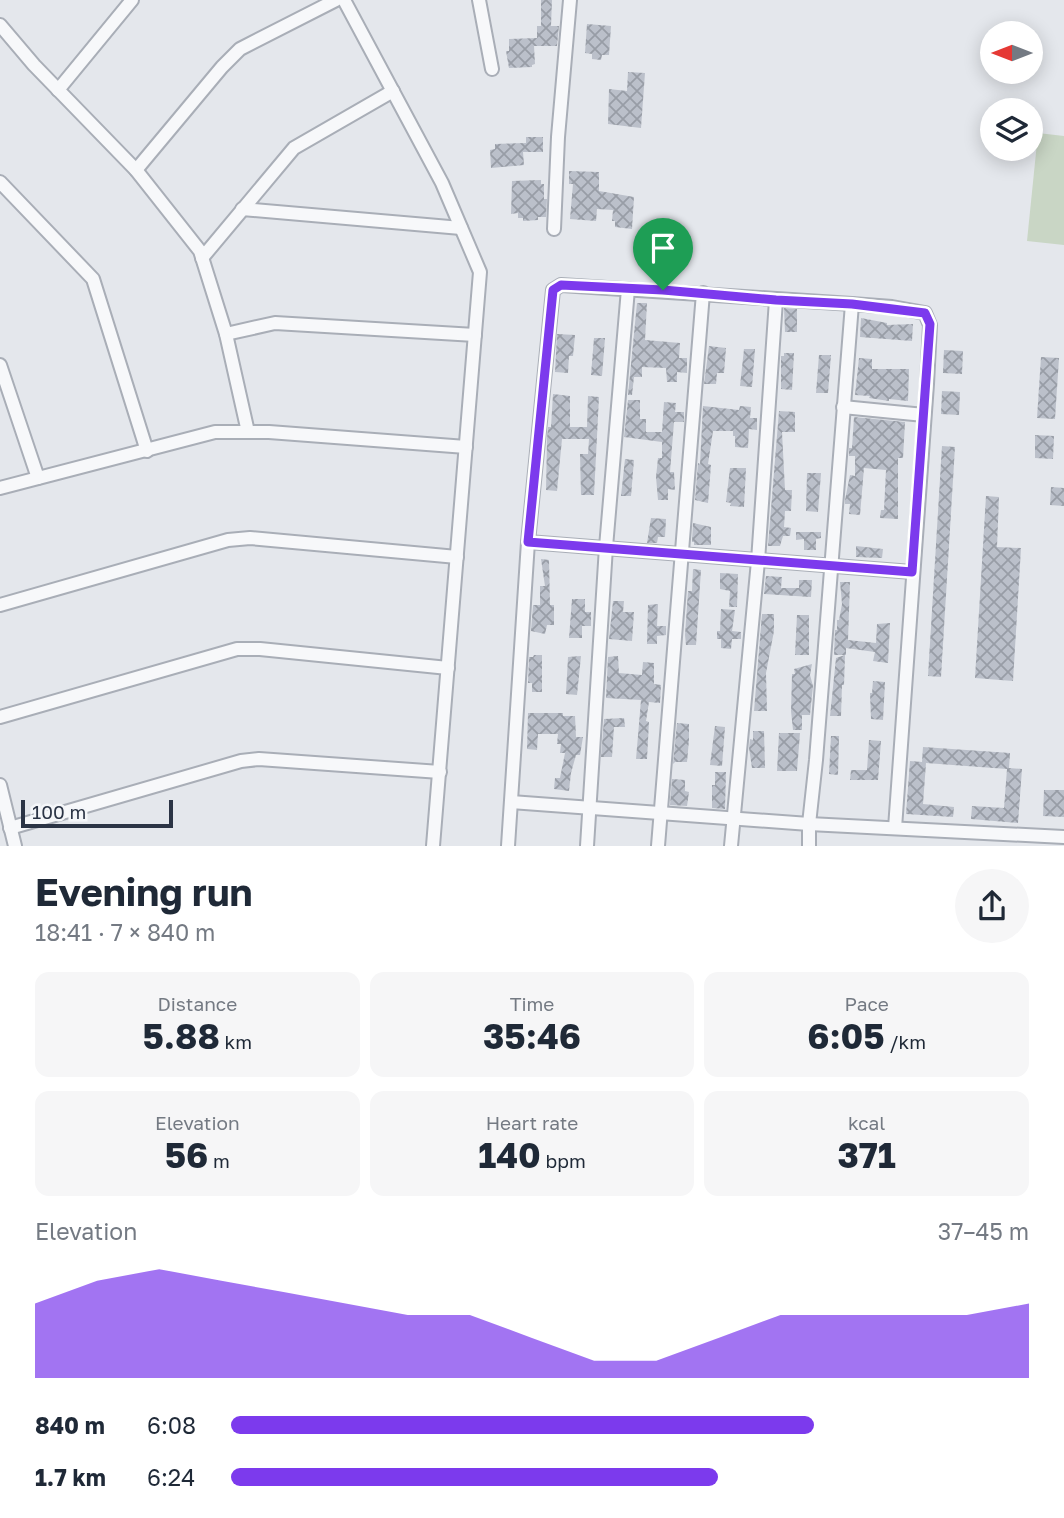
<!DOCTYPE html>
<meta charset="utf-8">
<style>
:root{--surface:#fff;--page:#f6f6f7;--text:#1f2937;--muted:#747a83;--accent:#7c3aed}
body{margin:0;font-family:"Golos Text",sans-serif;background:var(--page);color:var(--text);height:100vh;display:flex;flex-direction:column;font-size:26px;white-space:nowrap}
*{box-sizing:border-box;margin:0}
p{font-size:23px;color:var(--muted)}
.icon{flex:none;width:38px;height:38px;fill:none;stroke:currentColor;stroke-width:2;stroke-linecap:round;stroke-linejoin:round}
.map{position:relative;height:846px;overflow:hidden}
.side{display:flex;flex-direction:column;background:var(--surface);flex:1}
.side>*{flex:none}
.needle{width:46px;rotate:270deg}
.controls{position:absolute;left:980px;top:21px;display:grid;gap:14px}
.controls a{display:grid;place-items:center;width:63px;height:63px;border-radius:50%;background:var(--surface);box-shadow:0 4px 18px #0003;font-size:35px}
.scale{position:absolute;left:21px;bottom:18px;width:152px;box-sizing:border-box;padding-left:7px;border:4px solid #2b3445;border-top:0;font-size:19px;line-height:24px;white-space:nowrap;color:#2b3445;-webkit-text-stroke:5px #f4f6f9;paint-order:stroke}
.pin{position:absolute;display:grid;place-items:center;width:60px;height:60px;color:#fff;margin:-72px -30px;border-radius:50% 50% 50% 0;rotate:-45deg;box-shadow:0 0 7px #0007}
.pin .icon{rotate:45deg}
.round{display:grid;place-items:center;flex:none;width:74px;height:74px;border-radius:37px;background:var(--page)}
.head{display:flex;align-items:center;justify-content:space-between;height:119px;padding:0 35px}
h1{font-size:38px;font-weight:700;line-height:52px}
.figures{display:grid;grid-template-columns:repeat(3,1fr);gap:10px;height:119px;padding:7px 35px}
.figures div{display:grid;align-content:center;border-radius:14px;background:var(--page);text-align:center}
.figures b{font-size:35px;font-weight:700}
.figures small{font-size:19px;font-weight:400}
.figures p{font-size:19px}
.chart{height:196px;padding:14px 35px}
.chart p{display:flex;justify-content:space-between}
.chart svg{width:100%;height:126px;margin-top:7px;fill:var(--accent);opacity:.7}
ul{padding:0 35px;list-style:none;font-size:23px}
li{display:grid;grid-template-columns:112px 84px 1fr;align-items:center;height:52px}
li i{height:18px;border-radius:9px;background:var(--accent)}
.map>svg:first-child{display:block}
.garden{fill:#c9d6c5}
.building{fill:url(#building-cross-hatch)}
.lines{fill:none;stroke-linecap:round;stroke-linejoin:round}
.minor-casing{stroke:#a9aeb7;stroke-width:16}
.minor{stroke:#f7f8fa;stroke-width:12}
.route-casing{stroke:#fff;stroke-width:14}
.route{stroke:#7c3aed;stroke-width:9}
</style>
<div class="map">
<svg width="1064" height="846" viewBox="0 0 1064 846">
<defs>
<pattern id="building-cross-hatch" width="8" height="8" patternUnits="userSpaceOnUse" patternTransform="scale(1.75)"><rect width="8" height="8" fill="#bbc0ca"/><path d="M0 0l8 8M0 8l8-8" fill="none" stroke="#989da6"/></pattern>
</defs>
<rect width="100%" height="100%" fill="#e4e7ec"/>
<polygon class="garden" points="1038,133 1064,136 1064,245 1027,241"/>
<g class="building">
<polygon points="541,0 552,0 551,26 559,26 557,46 534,46 535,64 532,65 532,67 509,68 506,51 509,51 509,39 537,38 537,26 541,26"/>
<polygon points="587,24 611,26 609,55 602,55 601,60 592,59 592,54 585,53"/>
<polygon points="628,72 645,73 641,128 608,124 609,89 627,91"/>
<polygon points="526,137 543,137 543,152 523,152 524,165 491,168 490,150 495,149 495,144 526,143"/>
<polygon points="569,171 599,172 599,191 634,197 632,229 615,227 615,221 612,221 613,210 597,209 596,221 570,219 573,184 569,184"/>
<polygon points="541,180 541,184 544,184 544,199 547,199 546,217 538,217 538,220 523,221 523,218 518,218 518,213 511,214 512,181"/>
<polygon points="637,303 647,303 645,340 680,343 679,358 687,358 687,373 677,372 677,382 667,382 666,368 642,367 642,377 634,377 632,395 628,395"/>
<polygon points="784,308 797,309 797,332 785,332"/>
<polygon points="861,318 887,323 887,325 913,324 912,341 860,337"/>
<polygon points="557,334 575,335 573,356 569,356 568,373 555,372"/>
<polygon points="594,338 605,338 602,376 591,375"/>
<polygon points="709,346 726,348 724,373 717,373 716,384 704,384"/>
<polygon points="744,349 755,349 752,387 740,386"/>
<polygon points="944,350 963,351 962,374 943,373"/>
<polygon points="784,353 794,353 792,390 781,389 781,356 784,356"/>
<polygon points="819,355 831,355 828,393 816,393"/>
<polygon points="1041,357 1059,358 1055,419 1037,418"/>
<polygon points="859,358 872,359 872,369 909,369 908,401 889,399 889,401 869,398 870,396 855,395"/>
<polygon points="942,391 960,392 959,415 941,414"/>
<polygon points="553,394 570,396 570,427 587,427 588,396 599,397 594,495 581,495 580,454 588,454 589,439 562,439 557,491 546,490 547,438 548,427 551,427"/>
<polygon points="628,400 640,400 640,419 646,419 646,432 662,432 664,402 676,403 675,412 684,412 684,422 674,422 670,472 674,472 675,490 668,489 668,500 658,500 656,477 658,458 662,458 662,442 624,437"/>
<polygon points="703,406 739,410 740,406 751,407 750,418 757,418 757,430 749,429 748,448 735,447 735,436 733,436 733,431 713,431 708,464 711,465 708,503 695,500 698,463 700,464"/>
<polygon points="779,411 795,412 795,432 782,432 785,490 792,490 791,511 785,511 784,527 791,528 790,536 783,536 780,546 768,546"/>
<polygon points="854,417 905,422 903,458 898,458 898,519 880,518 881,510 884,510 886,470 864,468 860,515 849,514 850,504 845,504 845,500 850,475 855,476 855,456 849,456 849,448 852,448"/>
<polygon points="1035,435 1054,436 1053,459 1035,458"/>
<polygon points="942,446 955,447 941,677 928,676"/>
<polygon points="625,459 634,460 631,496 621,496"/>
<polygon points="730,468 746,468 744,507 730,506 731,503 726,502"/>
<polygon points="807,473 821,473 818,512 806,511"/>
<polygon points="1051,487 1064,488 1064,506 1050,505"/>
<polygon points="986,496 999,497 997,547 1021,548 1013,681 975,678"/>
<polygon points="651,518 666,519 665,537 658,537 657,543 647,543"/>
<polygon points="693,523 711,527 711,545 694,545 694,542 692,542"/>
<polygon points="796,532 821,532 821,538 816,539 816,550 804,550 804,539 796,540"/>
<polygon points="856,546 883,549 882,558 856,557"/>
<polygon points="541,559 549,560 550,605 554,605 554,625 547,625 545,634 531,631 533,605 540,605 540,586 545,586"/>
<polygon points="693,569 701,570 696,645 686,645 685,635 688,591 692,591"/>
<polygon points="720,573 738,574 737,607 729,607 730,591 720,589"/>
<polygon points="766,576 782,577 781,588 799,588 799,580 812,580 811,597 764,594"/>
<polygon points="840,582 850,582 848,640 876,643 877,624 890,623 888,663 873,661 875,652 846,648 846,655 834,655 835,630 837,630 837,620 839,620 842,604"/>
<polygon points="572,599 585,599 585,612 591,612 591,626 582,626 582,638 569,638"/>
<polygon points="613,601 624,601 623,612 634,612 632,641 609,639"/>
<polygon points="658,604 657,626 666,626 666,635 657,636 657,644 647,644 648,605"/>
<polygon points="721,609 735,610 732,631 741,632 741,639 732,639 731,649 721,648 721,639 717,639 717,631 720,631"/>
<polygon points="762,614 774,614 774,631 766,673 767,711 754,711"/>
<polygon points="797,615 809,615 809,655 795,655"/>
<polygon points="534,655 542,655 542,692 532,692 532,683 528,683 529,657 533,657"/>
<polygon points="845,655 844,685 842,685 841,716 830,716 836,658"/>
<polygon points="581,656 577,695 566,694 568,657"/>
<polygon points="618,656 619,673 642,675 643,662 654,663 654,684 661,685 660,703 649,702 646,721 649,722 647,759 636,759 641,700 606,698 608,657"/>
<polygon points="812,664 810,675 813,686 810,715 802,715 802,730 793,730 791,711 792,674 795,674 794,669"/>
<polygon points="873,681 885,682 883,720 871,719 870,693 872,693"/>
<polygon points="528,713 563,713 563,716 575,716 576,737 583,737 580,755 576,755 571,773 569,791 554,789 555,778 560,778 565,753 560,753 561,744 557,744 558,734 538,734 537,750 527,749"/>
<polygon points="624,718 625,727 614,727 612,757 601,757 604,719"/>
<polygon points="677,723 689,724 689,740 687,762 675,762 673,764"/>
<polygon points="715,726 725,727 722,766 710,765"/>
<polygon points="753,731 764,731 765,768 752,768 749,748 750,739 753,740"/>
<polygon points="779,733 800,733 797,771 777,771"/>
<polygon points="831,736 839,736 838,775 829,774"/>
<polygon points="869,740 881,741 878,780 850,780 851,770 867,770"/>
<polygon points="923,747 1010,753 1009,768 1022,769 1018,823 971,819 972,806 1004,808 1007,769 926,763 923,804 954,807 953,817 906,814 910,761 922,762"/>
<polygon points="715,772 726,772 725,809 712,808 712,785 715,785"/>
<polygon points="672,779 685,780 685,791 689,792 687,806 670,805"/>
<polygon points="1044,790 1064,790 1064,817 1043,816"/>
</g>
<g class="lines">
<g class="minor-casing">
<g id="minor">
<polyline points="344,0 442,183 480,272 433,846"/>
<polyline points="479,0 492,69"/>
<polyline points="0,25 34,65 136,170 200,251 226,334 248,432"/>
<polyline points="58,90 132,0"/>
<polyline points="136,170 222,67 240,49 336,0"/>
<polyline points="0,182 93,279 147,451"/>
<polyline points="242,209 461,228"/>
<polyline points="554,229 558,137 570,0"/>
<polyline points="202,258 294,148 393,91"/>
<polyline points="226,334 275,323 475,335"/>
<polyline points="0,365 38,478"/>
<polyline points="843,407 924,415"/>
<polyline points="0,488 215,432 269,432 466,447"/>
<polyline points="528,542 912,572"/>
<polyline points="0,605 228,540 250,538 457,557"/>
<polyline points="0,717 237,649 260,649 448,668"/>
<polyline points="0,785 15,846"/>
<polyline points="511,802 809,824 1064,837"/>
<polyline points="10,828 241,761 259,759 440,772"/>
<polyline points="508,846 528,542 553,290 561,285 852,304 892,307 925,313 930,325 927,384 895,828"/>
<polyline points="587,846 606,547 628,289"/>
<polyline points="658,846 703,293"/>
<polyline points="731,846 758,561 776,300"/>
<polyline points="809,846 809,824 816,760 852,304"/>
</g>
</g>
<use href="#minor" class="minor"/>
</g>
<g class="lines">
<g class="route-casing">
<polygon id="route" points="561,285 663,290 776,300 852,304 925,313 930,324 912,572 528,542 553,290"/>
</g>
<use href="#route" class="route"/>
</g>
</svg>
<div class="controls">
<a><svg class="needle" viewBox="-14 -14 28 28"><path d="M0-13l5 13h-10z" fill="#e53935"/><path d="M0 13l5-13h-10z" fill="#747a83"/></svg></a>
<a><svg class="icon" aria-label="layers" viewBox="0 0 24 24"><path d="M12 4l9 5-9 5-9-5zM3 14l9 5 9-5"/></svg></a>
</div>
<div class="scale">100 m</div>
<div class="pin" style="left:663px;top:290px;background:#1e9e55"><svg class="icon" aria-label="arrive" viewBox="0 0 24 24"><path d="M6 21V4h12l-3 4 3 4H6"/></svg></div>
</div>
<section class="side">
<div class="head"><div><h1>Evening run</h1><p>18:41 · 7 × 840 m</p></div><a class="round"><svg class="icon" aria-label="share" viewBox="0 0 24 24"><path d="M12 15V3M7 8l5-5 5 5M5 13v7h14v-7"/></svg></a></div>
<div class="figures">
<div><p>Distance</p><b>5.88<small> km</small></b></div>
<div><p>Time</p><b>35:46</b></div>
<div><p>Pace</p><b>6:05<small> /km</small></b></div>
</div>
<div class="figures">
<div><p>Elevation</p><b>56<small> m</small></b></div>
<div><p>Heart rate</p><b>140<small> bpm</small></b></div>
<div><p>kcal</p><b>371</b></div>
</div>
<div class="chart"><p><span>Elevation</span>37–45 m</p>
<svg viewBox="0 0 160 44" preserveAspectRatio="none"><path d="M0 44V18L10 10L20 6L30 10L40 14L50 18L60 22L70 22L80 30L90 38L100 38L110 30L120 22L130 22L140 22L150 22L160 18V44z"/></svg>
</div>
<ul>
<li><b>840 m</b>6:08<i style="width:73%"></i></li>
<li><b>1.7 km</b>6:24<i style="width:61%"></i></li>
</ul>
</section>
